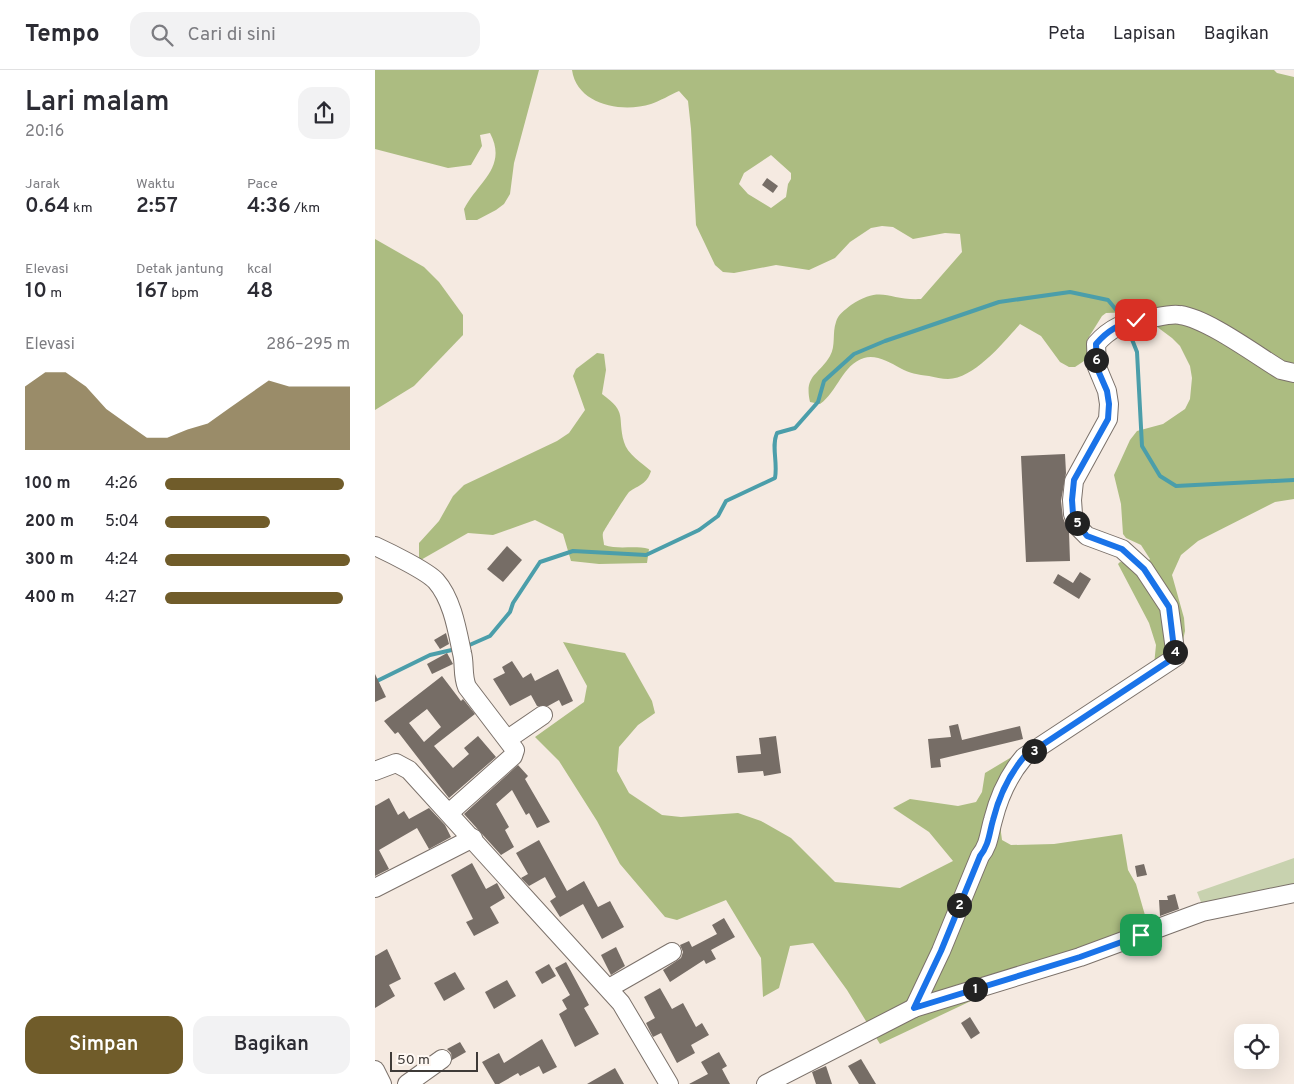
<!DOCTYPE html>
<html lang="id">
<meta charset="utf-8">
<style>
:root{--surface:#fff;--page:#f2f2f3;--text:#2b2b33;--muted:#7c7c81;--line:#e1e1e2;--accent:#705c2a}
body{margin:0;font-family:Overpass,sans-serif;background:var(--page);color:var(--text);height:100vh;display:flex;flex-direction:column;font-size:19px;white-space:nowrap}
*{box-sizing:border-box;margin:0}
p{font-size:16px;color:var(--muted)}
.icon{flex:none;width:28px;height:28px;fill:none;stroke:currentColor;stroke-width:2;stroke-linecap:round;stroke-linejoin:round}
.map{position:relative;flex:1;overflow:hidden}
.drawer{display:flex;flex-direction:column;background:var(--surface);width:375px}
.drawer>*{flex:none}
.controls{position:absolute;left:859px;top:954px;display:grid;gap:10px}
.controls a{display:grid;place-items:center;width:45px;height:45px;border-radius:10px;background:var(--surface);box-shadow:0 5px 20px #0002;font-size:25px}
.scale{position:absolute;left:15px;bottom:12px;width:88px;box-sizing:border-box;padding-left:5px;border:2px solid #3e3a37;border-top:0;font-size:14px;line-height:18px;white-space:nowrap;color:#3e3a37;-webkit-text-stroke:4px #fff8f3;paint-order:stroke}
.pin{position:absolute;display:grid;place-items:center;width:42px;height:42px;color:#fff;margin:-21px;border-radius:10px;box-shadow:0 2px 8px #0006}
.km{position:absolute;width:25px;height:25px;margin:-12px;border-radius:50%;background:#222;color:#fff;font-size:14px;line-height:25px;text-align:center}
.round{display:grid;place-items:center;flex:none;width:52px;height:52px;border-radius:15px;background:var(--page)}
.headline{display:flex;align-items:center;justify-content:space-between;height:85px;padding:0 25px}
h1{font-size:28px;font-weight:600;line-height:38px}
.metrics{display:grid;grid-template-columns:repeat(3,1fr);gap:8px;height:85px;padding:5px 25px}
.metrics div{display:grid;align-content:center}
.metrics b{font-size:21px;font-weight:600}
.metrics small{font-size:14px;font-weight:400}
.metrics p{font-size:14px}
.chart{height:140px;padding:10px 25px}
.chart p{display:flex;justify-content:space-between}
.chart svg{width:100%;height:90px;margin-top:5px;fill:var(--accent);opacity:.7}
.action{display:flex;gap:10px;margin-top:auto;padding:10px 25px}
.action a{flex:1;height:58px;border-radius:15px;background:var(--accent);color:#fff;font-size:20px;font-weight:600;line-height:58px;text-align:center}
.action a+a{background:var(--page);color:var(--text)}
ul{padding:0 25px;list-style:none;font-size:16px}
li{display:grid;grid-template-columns:80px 60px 1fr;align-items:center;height:38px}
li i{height:12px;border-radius:6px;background:var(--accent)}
header{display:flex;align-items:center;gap:30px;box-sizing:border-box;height:70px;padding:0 25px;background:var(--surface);border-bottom:1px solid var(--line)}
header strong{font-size:24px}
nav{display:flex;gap:28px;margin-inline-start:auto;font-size:18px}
.search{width:350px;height:45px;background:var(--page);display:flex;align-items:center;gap:12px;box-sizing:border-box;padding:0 18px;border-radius:15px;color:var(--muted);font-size:19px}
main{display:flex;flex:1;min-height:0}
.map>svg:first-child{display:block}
.green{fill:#c8d2af}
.forest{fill:#acbc81;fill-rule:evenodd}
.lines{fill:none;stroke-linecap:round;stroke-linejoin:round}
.stream{stroke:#4b9eaa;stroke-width:4}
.building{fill:#766d66;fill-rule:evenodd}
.minor-casing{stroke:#7b716a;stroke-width:20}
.minor{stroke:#fff;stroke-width:18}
.route-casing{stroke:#fff;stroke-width:10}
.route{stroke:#1a73e8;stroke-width:6}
</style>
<header>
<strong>Tempo</strong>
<div class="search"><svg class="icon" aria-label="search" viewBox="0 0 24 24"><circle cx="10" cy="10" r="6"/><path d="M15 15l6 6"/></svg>Cari di sini</div>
<nav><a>Peta</a><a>Lapisan</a><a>Bagikan</a></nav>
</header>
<main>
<section class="drawer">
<div class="headline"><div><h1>Lari malam</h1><p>20:16</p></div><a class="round"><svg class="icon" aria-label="share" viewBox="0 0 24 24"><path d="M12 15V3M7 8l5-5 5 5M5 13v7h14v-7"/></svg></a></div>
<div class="metrics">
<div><p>Jarak</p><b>0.64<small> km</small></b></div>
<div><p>Waktu</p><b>2:57</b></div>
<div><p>Pace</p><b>4:36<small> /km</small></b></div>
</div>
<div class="metrics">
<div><p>Elevasi</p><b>10<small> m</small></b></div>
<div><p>Detak jantung</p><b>167<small> bpm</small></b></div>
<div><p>kcal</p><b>48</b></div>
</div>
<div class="chart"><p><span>Elevasi</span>286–295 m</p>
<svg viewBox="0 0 160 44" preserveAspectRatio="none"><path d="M0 44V13L10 6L20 6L30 13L40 24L50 31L60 38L70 38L80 34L90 31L100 24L110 17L120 10L130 13L140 13L150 13L160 13V44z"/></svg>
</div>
<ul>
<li><b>100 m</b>4:26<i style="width:97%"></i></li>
<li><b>200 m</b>5:04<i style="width:57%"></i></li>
<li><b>300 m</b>4:24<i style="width:100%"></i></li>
<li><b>400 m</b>4:27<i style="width:96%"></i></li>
</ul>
<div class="action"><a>Simpan</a><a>Bagikan</a></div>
</section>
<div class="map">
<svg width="919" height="1014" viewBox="0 0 919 1014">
<rect width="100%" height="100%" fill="#f5eae1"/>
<polygon class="green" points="919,788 919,829 849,844 833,850 822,822"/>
<g class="forest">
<path d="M0 0H164L139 93 135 124 129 134 121 140 102 150H91L89 139C103 112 133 97 115 63L105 65 107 76 96 95 73 98 0 79Z"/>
<path d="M197 0H899L902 3 919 7V429L900 432 823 471 806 485 797 505 809 548 810 561 802 598 788 606 779 595 781 575 774 553 743 494 745 492 769 495 775 489 766 475 751 468 748 464 746 434 739 405 755 370 762 361 788 354 810 339 815 329 817 308 815 296 805 276 797 268 762 242 731 243 727 246 712 270 713 280 709 291 700 297H694L685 292 666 266 645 254C629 272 599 309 573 309 567 309 560 307 554 306 543 305 534 303 525 298 515 292 500 284 489 288 467 295 463 321 445 334L435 332C429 305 443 306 455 286 461 276 457 263 461 252 463 244 470 240 476 235 507 214 514 231 546 229L587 182 585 164 570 163 538 169 518 157 507 156 496 158 475 172 460 188 434 200 401 195 359 203 348 202 340 195 321 155 316 59 313 31 304 21C295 25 285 31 276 34 247 43 202 35 197 0ZM396 85 416 103V109L413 114 411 127 396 138 373 124 364 114 369 103Z"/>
<polygon points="0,169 49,197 64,212 88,245 88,265 39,316 0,340"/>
<path d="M222 283 229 284 231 300 227 324C253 343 242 346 249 372 252 384 267 393 276 401 272 414 264 415 254 422 252 424 229 460 228 463 227 466 229 472 229 475 244 480 259 475 274 479L272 493 224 494 196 491 188 464 160 450 118 465 93 463 44 491V473L64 451 78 426 89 415 182 371 194 363 210 340 198 306 201 299Z"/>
<path d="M188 572 250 583 277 631 280 643 263 655 244 677 242 701 254 723 287 745 306 747 363 743 386 751 416 768 460 812 525 818 578 791 554 762 518 738 535 729 583 736 601 732 607 722 610 703 640 685C633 712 622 743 627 770L636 775 679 774 747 764 753 800 761 814 776 866 652 908 598 930 505 974 472 920 438 873 415 876 404 918 388 927 386 888 351 830 302 850 290 847 245 794 222 751 184 691 160 667 209 632 212 616Z"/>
</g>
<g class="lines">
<g class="stream">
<polyline points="752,257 762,282 767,376 785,406 801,416 919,410"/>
<path d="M90 577 115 566 135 542 138 533 165 492 198 481 271 485 324 460 343 446 351 431 400 408C403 392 396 376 402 363L420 358 443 332 449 311 479 284 510 271 624 232 695 222 733 230 748 248"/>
<polyline points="0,612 55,585 81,579"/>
</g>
</g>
<g class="building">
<polygon points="392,108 403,116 398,123 387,115"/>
<polygon points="690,384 691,403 686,431 688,448 694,462 695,491 651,492 646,386"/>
<polygon points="132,476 147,490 128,512 112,499"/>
<polygon points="705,502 716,509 704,529 678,513 683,504 698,513"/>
<polygon points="71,563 74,574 65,579 59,570"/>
<polygon points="72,583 78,594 57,604 52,594"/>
<polygon points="137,591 148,608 156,603 160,611 183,599 198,631 187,636 184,630 173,636 162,636 156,625 135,636 118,609 130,603 127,597"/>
<polygon points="0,604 11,627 0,632"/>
<path d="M67 606 86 631 88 629 100 644 59 676 78 698 94 684 89 678 103 666 121 687 74 728 23 662 20 664 9 651ZM52 639 66 657 49 672 34 653Z"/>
<polygon points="583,654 587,670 645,656 648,669 565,689 566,697 556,698 553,669 576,667 574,656"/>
<polygon points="401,666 406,703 389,706 388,701 363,703 361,686 386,684 384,668"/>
<polygon points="143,695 153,706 150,709 175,752 162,758 154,743 151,745 137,720 121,734 134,757 130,760 139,777 126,785 89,744"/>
<polygon points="14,728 23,745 29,741 34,749 54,738 70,755 76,767 54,779 42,758 4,780 14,799 0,806 0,736"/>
<polygon points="164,770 192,821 209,811 223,837 235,831 249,857 227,869 208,834 185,847 175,831 181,827 170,807 154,816 146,808 153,804 141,783"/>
<polygon points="97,793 111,819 122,813 130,828 115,837 124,853 99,866 91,852 98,849 76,805"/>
<polygon points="769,794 772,805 762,807 760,796"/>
<polygon points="800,824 804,839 785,846 784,830 793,830 792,826"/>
<polygon points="349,848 360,867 336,880 341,889 331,894 329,890 295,912 288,900 306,888 308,882 305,875 314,871 317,877 342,864 337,855"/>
<polygon points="241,877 250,896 236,905 226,885"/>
<polygon points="12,879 26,909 14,915 20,926 0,938 0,886"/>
<polygon points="191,892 214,935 209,938 224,964 200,977 184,944 192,939 187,930 195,925 180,898"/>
<polygon points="174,894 181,906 167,914 160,902"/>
<polygon points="80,902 90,919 69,931 59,913"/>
<polygon points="132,910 141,926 119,939 110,922"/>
<polygon points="285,918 297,939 308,933 321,957 327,953 334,965 316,975 320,983 302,993 286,963 278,967 271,953 280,948 269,927"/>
<polygon points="595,947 605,963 596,969 586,953"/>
<polygon points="167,969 182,997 168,1004 164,996 145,1006 143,1003 124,1014 120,1014 107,992 124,983 129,993"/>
<polygon points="85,972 91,982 77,990 76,983 72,979"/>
<polygon points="344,982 352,996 347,999 355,1014 314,1014 333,1004 326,992"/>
<polygon points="486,989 501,1014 484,1014 473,996"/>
<polygon points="451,996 457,1014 441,1014 437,1002"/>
<polygon points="240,998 249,1014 212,1014"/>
</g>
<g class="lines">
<g class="minor-casing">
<g id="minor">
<path d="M0 476C13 482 52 501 61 511 77 529 82 559 87 583 90 594 87 605 92 617L140 680 138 686 74 743"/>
<polyline points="133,669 168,645"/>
<polyline points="0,701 21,693 34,700 246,933 294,1014"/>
<polyline points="0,818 98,768"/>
<polyline points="234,918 297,882"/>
<path d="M539 938 566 881 605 786C614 775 614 764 618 750 624 726 633 706 649 687L801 587 794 537 769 499 747 479 712 466 703 457 698 444 697 430 699 411 733 349 734 334 732 321 722 297 721 274C735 258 749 252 771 249 781 248 795 243 805 245 833 249 881 285 906 300L919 303"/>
<polyline points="0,1000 7,1014"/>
<polyline points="32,1014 67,989"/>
<polyline points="391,1014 539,938 705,887 827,842 919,823"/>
</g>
</g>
<use href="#minor" class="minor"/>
</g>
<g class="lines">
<g class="route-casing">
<path id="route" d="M761 250C743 255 733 260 721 274L722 298 732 321 734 334 733 349 699 410 697 430 698 444 704 456 712 466 747 479 769 499 794 537 800 587 649 687C633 706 624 726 618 750 614 764 614 775 605 786L566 881 539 938 705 887 766 865"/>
</g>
<use href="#route" class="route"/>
</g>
</svg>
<div class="controls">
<a><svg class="icon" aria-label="locate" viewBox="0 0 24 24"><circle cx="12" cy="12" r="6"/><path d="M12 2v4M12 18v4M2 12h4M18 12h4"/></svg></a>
</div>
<div class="scale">50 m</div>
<div class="pin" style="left:766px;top:865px;background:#1e9e55"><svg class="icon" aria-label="arrive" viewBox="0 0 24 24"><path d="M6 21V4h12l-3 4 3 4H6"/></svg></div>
<div class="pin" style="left:761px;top:250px;background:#d93025"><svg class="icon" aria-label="check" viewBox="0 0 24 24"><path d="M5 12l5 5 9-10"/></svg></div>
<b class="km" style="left:600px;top:919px">1</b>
<b class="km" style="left:584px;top:835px">2</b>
<b class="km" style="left:659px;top:681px">3</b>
<b class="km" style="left:800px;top:582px">4</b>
<b class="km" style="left:702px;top:453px">5</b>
<b class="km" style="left:721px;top:290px">6</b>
</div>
</main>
